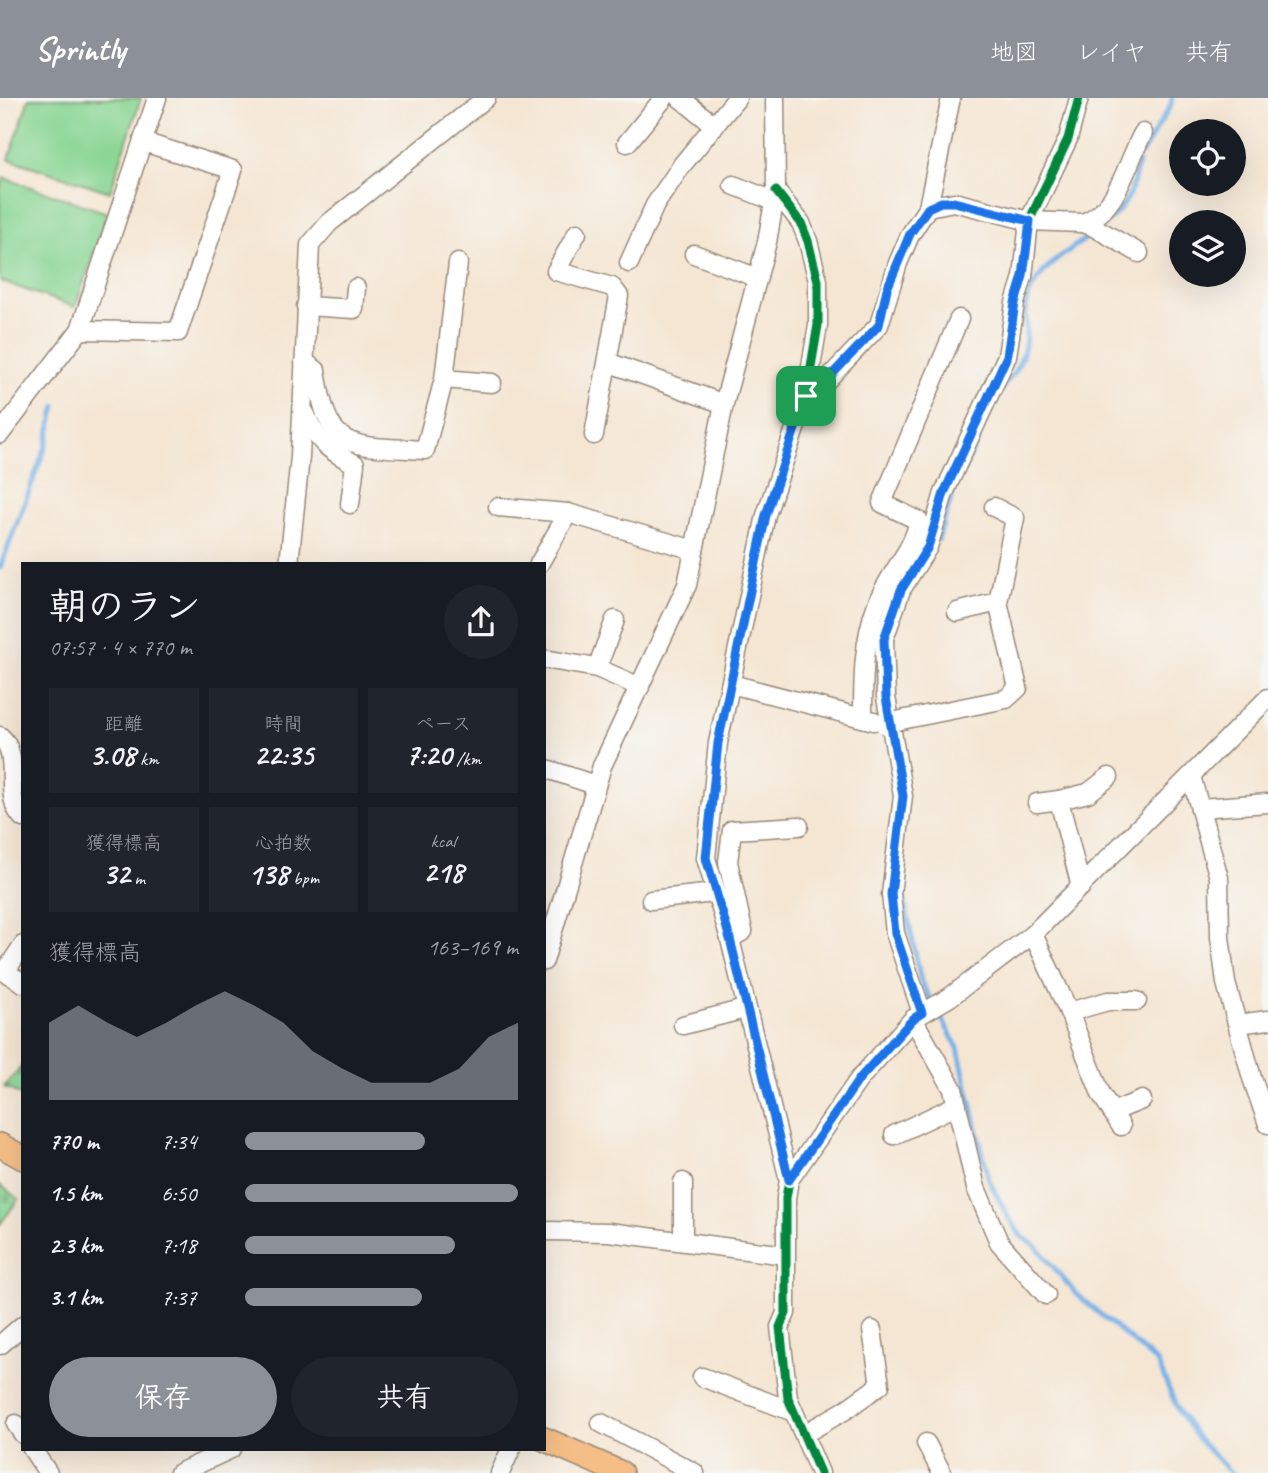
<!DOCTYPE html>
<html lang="ja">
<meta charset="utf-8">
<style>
:root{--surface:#171b24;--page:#20242c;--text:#f1f3f6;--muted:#9ea1a6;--accent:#8c9099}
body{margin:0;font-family:Caveat,"Klee One",sans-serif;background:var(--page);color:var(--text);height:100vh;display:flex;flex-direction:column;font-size:26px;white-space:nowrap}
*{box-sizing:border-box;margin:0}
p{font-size:23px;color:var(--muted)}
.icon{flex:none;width:38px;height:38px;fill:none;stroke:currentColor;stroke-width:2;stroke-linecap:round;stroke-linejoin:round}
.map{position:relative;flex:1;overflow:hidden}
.sheet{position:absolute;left:21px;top:464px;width:525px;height:889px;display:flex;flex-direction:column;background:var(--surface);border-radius:0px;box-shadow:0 7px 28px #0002}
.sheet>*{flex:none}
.tools{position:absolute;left:1169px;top:21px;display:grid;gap:14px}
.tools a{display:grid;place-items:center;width:77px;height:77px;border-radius:50%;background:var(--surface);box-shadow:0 7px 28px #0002;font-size:35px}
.pin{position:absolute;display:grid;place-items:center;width:60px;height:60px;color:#fff;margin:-30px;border-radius:14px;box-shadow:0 4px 10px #0006}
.round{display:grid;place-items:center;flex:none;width:74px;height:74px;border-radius:37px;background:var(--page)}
.overview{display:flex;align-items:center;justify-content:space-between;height:119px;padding:0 28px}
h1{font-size:38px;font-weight:700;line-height:52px}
.stats{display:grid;grid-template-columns:repeat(3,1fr);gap:10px;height:119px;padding:7px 28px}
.stats div{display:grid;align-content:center;border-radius:0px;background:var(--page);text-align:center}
.stats b{font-size:30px;font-weight:700}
.stats small{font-size:19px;font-weight:400}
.stats p{font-size:19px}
.chart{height:196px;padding:14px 28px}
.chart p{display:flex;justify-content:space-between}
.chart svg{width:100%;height:126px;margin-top:7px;fill:var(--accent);opacity:.7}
.action{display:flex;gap:14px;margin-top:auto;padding:14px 28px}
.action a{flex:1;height:80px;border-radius:42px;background:var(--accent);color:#fff;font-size:28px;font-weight:700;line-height:80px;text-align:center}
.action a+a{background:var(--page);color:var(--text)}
ul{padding:0 28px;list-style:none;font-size:23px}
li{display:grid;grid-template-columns:112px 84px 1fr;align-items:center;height:52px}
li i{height:18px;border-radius:9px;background:var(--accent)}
header{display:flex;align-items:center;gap:42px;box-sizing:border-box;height:98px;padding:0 35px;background:var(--accent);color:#fff}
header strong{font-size:33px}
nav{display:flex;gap:38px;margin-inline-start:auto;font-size:24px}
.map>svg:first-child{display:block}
.cemetery{fill:url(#cemetery-stones);stroke:#628058;stroke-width:2}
.park{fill:#88d593;stroke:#628058;stroke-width:2}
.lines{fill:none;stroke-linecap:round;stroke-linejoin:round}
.stream{stroke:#77b1e7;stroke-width:5}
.minor-casing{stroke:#988878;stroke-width:21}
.major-casing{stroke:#988878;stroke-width:26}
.minor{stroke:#fff;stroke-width:18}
.major{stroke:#f5be86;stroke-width:23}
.minor-bridge-casing{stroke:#988878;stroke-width:21;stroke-linecap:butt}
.minor-bridge{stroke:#fff;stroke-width:18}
.cycleway-casing{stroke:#f6f6f2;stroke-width:13}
.cycleway{stroke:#00873e;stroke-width:9}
.route-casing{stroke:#fff;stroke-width:14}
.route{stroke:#1a73e8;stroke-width:9}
</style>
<header>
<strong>Sprintly</strong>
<nav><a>地図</a><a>レイヤ</a><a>共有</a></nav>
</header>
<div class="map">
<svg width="1268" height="1375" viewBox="0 0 1268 1375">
<defs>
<pattern id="cemetery-stones" width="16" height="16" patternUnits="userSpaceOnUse" patternTransform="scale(1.75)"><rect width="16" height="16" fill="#88d593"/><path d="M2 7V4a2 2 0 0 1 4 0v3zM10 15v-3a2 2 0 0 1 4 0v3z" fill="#76b77e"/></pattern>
</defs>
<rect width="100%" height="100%" fill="#f6f6f2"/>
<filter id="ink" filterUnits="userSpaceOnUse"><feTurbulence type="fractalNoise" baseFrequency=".0143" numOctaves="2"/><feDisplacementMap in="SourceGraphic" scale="14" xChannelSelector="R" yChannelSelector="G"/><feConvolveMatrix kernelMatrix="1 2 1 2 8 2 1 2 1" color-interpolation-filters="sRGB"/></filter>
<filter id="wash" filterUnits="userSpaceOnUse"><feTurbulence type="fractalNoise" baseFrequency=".00686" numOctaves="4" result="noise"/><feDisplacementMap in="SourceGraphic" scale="28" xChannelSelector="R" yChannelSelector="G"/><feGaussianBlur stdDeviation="1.57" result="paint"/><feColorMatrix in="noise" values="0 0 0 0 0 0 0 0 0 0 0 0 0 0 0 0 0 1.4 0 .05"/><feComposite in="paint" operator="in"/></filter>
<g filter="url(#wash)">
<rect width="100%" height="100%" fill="#f5e6d3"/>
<g class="cemetery">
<polygon points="23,967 23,998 4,989"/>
<polygon points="0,1087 19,1101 0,1126"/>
</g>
<g class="park">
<polygon points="29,0 141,0 110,94 9,61"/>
<polygon points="4,80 108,115 75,209 0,183 0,91"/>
</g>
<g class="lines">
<g class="stream">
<polyline points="1142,55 1171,7 1172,0"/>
<path d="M1101 129C1127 109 1132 95 1138 64"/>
<path d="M999 294C1009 282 1020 268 1024 252 1030 230 1020 210 1033 189 1046 165 1073 150 1094 135"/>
<polyline points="965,370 978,341"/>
<polyline points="938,442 954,392"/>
<polyline points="0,470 46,348 56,308"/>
<polyline points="900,780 921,884 958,950 989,1082 1007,1117 1021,1138 1036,1148 1076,1196 1157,1264 1179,1314 1199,1342 1231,1375"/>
</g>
</g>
</g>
<g filter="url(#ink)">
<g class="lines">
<g class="minor-casing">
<g id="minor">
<polyline points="680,0 715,28"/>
<polyline points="627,45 664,0"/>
<polyline points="733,87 774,103"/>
<polyline points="776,93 801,125 808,143 818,183 818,227 806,298 766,417 718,645 706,760 730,841 789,1082 786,1100 786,1215 780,1229 788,1300 820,1375"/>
<polyline points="928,109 951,0"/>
<path d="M1082 125C1117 115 1127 64 1143 35"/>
<polyline points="577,135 556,173 612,189 619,198 594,337"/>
<polyline points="694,156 758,180"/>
<polyline points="629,165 655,107 682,67 737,0"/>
<polyline points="306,208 354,211 356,190"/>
<polyline points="80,232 178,234 233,72 143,44"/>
<path d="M304 264 316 272C328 356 349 347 425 352L444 281 458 165"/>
<polyline points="610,265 724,306"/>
<polyline points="444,281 492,285"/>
<polyline points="806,298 825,284 879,227 898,165 910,137 928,109 954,104 1029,123 1082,125 1092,128 1139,155"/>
<path d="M305 315C317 344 328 352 355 366L350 406"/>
<polyline points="0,336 80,232 157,0"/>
<polyline points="498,409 568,415 694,452"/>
<polyline points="289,466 300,359 310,147 329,125 486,0"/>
<polyline points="539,466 568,415"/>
<polyline points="957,514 998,504"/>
<polyline points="615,522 597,570 640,589"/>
<polyline points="544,561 597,570"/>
<polyline points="731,586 874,623"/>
<path d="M863 620C863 581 863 543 877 506 888 476 912 455 919 423L882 405 959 221"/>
<polyline points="906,621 1006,601 1018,590 998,504 1015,420 994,409"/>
<path d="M0 638C23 658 1 698 23 720"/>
<polyline points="544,670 595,687"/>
<polyline points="1191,678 1219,780 1220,839 1226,885 1252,980 1268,1026"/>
<polyline points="1037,705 1059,702"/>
<polyline points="1200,710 1268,705"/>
<polyline points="1081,789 1059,702 1088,695 1109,679"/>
<polyline points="651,802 714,795"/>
<polyline points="1033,836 1069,914 1108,903 1137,903"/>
<polyline points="730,841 743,833 728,764 732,732 799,728"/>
<polyline points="23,847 5,874 23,885"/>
<polyline points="544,863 602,668 687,487 724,306 767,144 776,93 775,0"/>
<polyline points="1069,914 1101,996 1121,1028"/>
<polyline points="922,915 895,835 891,796 903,698 886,599 884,541 901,492 928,449 944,395 1007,258 1015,205 1023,179 1029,123 1068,41 1079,0"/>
<polyline points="913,921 953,991 976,1090 999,1144 1046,1197"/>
<polyline points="1238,926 1268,922"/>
<polyline points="683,927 745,911"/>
<polyline points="1112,1014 1142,1002"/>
<polyline points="894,1037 957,1007"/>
<polyline points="789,1082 860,980 913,921 950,899 1033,836 1268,600"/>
<polyline points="544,1133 609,1134 785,1157"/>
<polyline points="683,1143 683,1084"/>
<polyline points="0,1247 23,1227"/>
<polyline points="702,1279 791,1313"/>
<polyline points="601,1325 695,1375"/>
<polyline points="16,1326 23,1336"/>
<polyline points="804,1336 844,1313 880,1287 872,1232"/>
<polyline points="926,1345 942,1375"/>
<polyline points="32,1351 48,1375"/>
<polyline points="179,1375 231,1351"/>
<polyline points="500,1375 511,1351"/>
</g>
</g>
<g class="major-casing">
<g id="major">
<polyline points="0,1047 23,1060"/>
<polyline points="544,1341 621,1375"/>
</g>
</g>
<use href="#minor" class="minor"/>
<use href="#major" class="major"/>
<g class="minor-bridge-casing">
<polyline id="minor-bridge" points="884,626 906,621"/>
</g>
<use href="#minor-bridge" class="minor-bridge"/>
<g class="cycleway-casing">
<g id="cycleway">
<polyline points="776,93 801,125 808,143 818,183 818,227 806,298 766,417 718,645 706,760 730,841 789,1082 786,1100 786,1215 780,1229 788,1300 820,1375"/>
<polyline points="922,915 895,835 891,796 903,698 886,599 884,541 901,492 928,449 944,395 1007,258 1015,205 1023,179 1029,123 1068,41 1079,0"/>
</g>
</g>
<use href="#cycleway" class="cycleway"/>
</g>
</g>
<g class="lines" filter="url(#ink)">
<g class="route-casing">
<polygon id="route" points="941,104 954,104 1030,123 1023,178 1015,205 1007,258 944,395 928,449 901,492 884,541 886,599 903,698 891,796 895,835 922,915 913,921 860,980 789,1082 730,841 706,760 718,645 766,417 806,298 825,284 879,227 887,191 910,136 928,110"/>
</g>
<use href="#route" class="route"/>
</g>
</svg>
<div class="tools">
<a><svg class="icon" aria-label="locate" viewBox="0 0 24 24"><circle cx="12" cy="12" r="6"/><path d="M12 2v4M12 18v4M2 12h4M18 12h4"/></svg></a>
<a><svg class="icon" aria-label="layers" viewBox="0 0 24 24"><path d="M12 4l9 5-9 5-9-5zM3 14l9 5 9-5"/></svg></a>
</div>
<div class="pin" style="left:806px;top:298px;background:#1e9e55"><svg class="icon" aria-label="arrive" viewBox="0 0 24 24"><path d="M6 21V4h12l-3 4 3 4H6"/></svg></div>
<section class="sheet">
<div class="overview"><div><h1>朝のラン</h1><p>07:57 · 4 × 770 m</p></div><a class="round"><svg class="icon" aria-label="share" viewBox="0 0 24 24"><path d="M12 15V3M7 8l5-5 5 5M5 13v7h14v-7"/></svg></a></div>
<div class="stats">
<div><p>距離</p><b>3.08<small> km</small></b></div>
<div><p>時間</p><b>22:35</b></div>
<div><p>ペース</p><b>7:20<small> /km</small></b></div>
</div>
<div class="stats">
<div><p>獲得標高</p><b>32<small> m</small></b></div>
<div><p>心拍数</p><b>138<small> bpm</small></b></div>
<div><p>kcal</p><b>218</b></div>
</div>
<div class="chart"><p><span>獲得標高</span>163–169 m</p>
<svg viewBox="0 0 160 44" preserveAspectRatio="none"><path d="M0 44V17L10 11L20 17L30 22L40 17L50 11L60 6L70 11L80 17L90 27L100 33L110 38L120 38L130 38L140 33L150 22L160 17V44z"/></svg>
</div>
<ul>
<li><b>770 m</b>7:34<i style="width:66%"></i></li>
<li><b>1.5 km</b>6:50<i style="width:100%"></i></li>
<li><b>2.3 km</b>7:18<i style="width:77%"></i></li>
<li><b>3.1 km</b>7:37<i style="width:65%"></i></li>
</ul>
<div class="action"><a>保存</a><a>共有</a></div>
</section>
</div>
